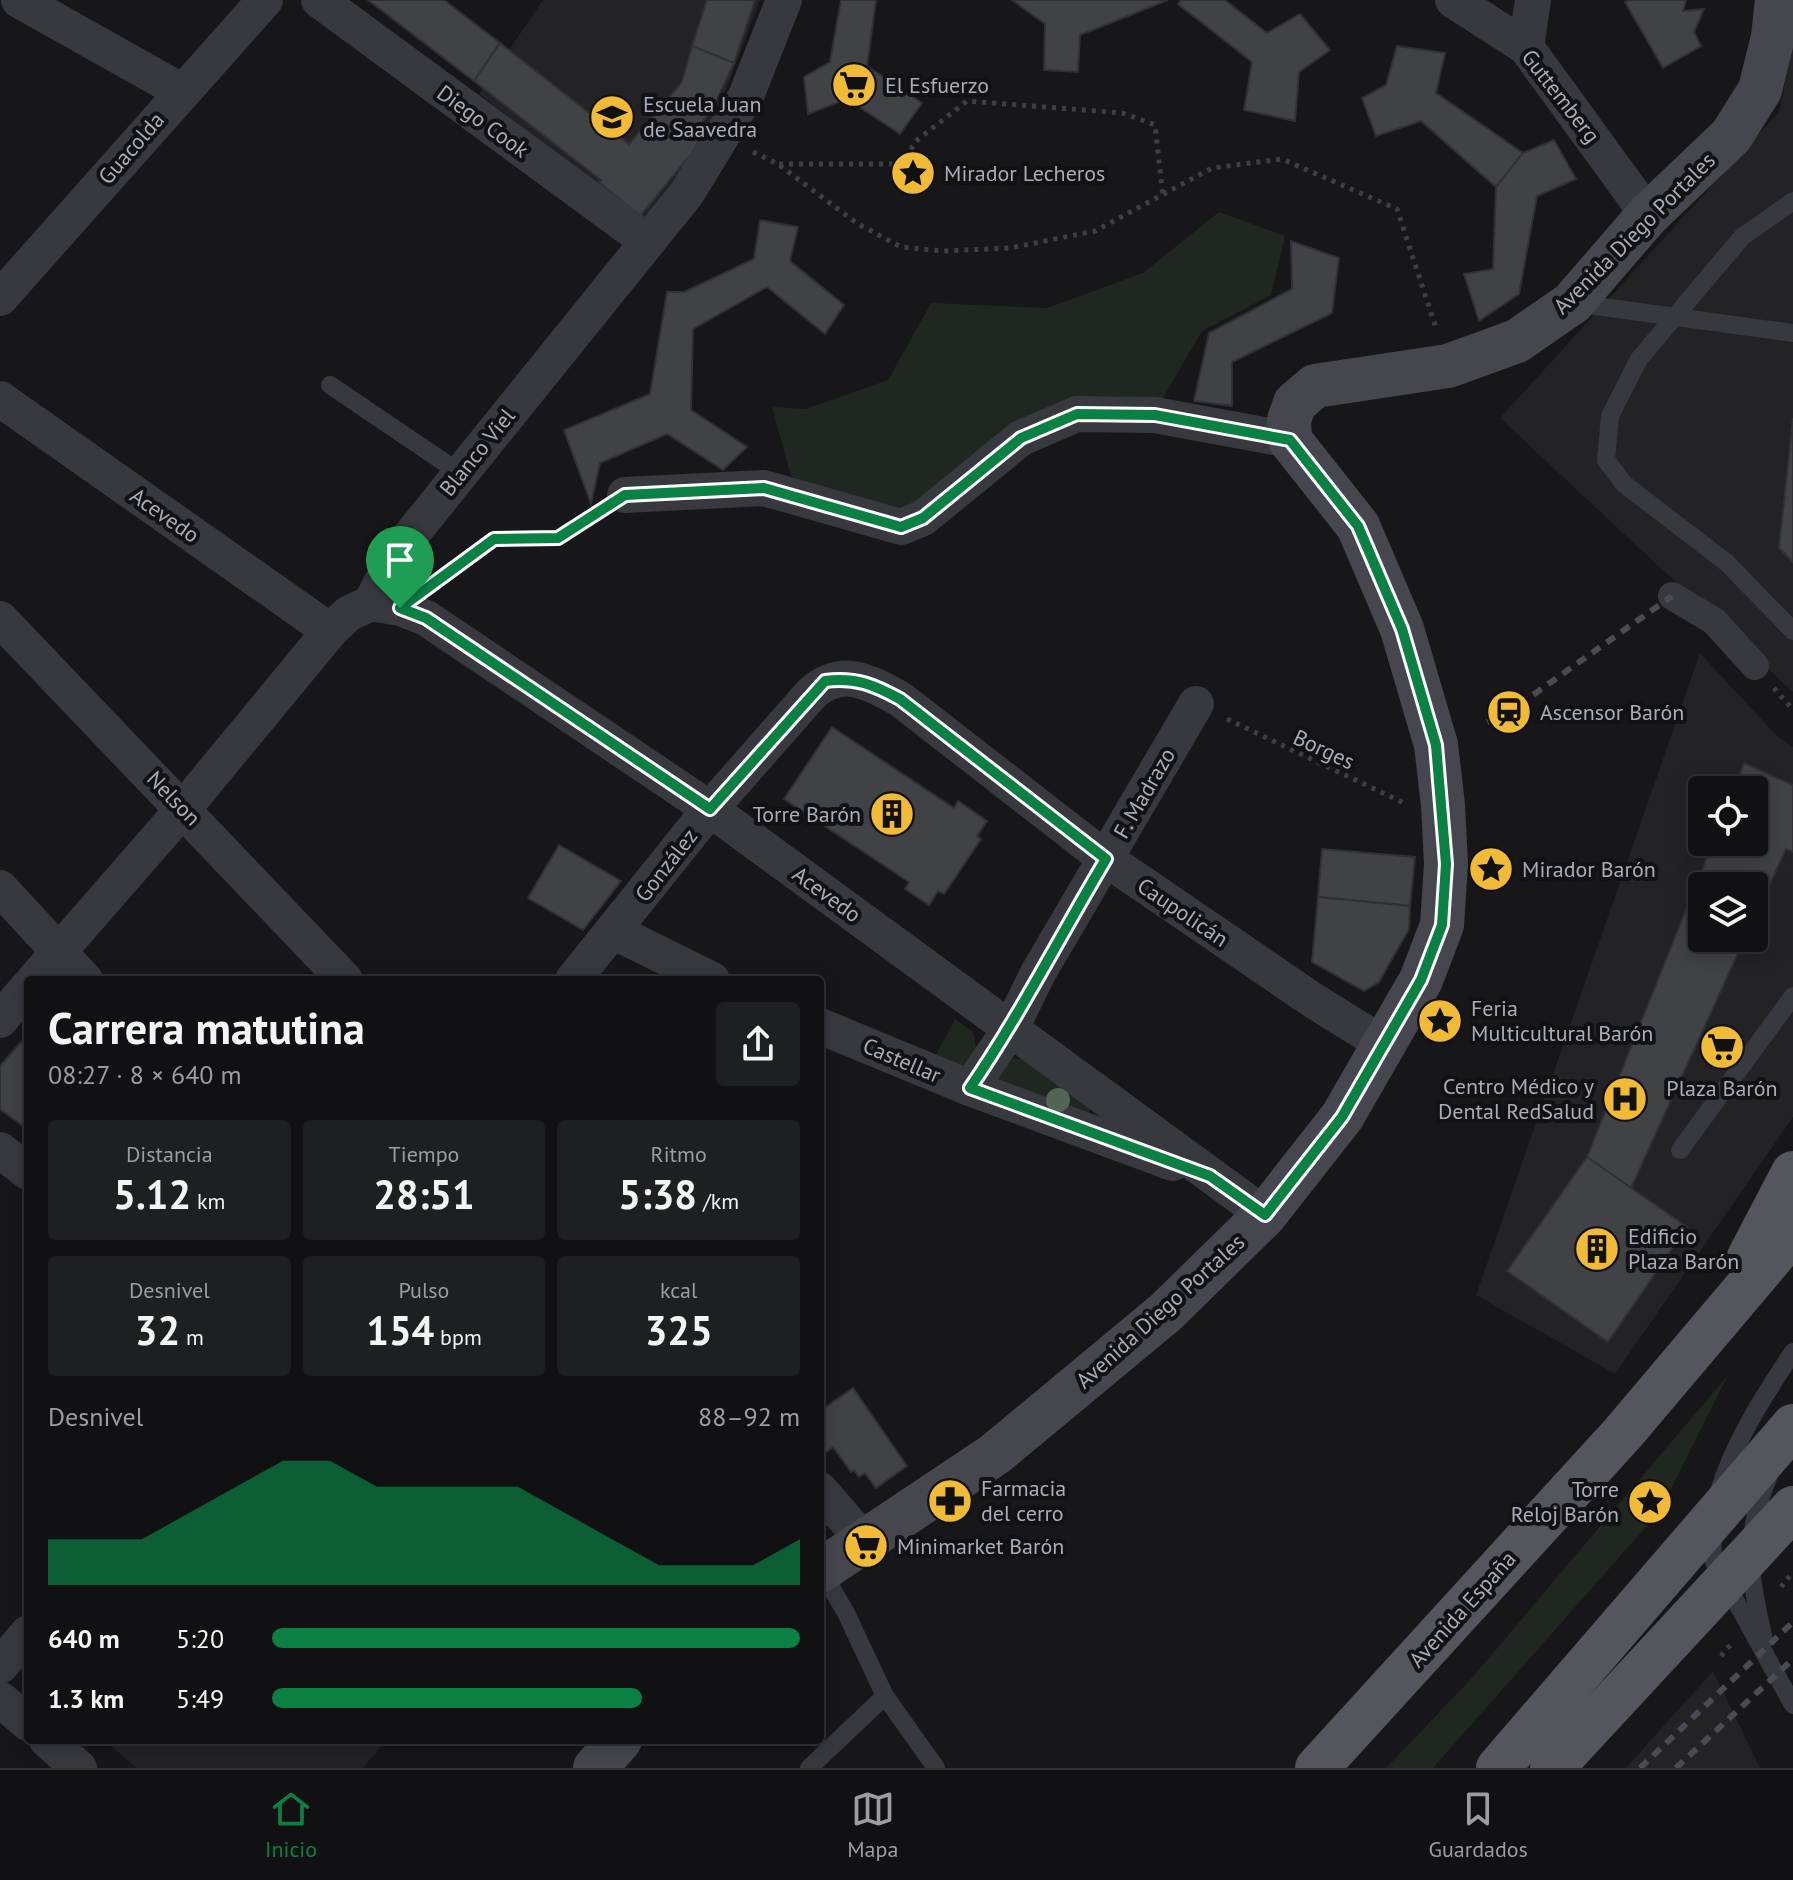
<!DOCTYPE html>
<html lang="es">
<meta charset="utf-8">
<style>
:root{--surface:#111113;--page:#1e1f21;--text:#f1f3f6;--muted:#9c9da0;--line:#303133;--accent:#0b8043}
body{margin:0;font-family:"PT Sans",sans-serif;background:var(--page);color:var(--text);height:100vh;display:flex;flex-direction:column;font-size:30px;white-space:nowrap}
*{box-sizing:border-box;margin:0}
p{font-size:26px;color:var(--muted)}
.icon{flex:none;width:44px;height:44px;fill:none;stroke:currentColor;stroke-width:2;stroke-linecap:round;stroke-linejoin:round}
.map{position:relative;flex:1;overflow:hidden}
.panel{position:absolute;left:24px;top:976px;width:800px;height:768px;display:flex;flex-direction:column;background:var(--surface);border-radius:8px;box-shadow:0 4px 20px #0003,0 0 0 2px var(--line)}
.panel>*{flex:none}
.controls{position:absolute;left:1688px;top:776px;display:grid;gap:16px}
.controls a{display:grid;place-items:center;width:80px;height:80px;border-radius:8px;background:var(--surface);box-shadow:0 4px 20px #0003,0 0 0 2px var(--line);font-size:40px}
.pin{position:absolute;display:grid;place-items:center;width:68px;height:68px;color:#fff;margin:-82px -34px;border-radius:50% 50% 50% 0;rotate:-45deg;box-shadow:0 0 8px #0007}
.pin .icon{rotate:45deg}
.round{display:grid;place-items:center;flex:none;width:84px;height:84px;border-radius:8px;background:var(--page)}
.summary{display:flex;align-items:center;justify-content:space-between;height:136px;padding:0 24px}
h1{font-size:44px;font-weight:700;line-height:60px}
.stats{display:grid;grid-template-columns:repeat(3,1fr);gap:12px;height:136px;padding:8px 24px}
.stats div{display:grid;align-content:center;border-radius:8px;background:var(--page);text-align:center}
.stats b{font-size:40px;font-weight:700}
.stats small{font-size:22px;font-weight:400}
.stats p{font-size:22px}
.chart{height:224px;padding:16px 24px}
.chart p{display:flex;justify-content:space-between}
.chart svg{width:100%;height:144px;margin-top:8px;fill:var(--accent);opacity:.7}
ul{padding:0 24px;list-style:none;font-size:26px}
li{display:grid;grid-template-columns:128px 96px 1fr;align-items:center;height:60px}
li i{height:20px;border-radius:10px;background:var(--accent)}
.tab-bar{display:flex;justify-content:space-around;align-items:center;height:112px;border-top:2px solid var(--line);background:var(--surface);font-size:22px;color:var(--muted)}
.tab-bar a{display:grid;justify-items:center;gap:4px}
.tab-bar .on{color:var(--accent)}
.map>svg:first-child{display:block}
.built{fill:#232326;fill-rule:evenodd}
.green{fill:#1f2720}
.building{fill:#414246;stroke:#313135;stroke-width:2}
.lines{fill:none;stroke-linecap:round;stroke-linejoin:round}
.path{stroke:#3e3f45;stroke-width:5;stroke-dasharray:4 6;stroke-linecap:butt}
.service{stroke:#38393e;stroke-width:18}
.pedestrian{stroke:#38393e;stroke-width:28}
.minor{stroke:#38393e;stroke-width:36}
.secondary{stroke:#46474e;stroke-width:44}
.primary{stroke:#54555d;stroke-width:44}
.rail{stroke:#4b4c53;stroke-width:6;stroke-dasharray:10 8;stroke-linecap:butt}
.tree{fill:#516554}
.route-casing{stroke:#fff;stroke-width:16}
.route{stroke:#0b8043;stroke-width:10}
.labels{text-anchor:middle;stroke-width:8;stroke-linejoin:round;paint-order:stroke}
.poi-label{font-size:22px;fill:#a9adb9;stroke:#121214;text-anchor:start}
.street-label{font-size:22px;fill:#a9adb9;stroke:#121214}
</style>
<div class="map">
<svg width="1793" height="1768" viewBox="0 0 1793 1768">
<rect width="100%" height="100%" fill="#171719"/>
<g class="built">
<polygon points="543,0 760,0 707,139 644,221 479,94"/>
<polygon points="1793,45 1793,692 1500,418 1779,112"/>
<path d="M1700 653 1777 736 1793 747V1117L1615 1374 1476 1295ZM1702 790H1754V842H1702ZM1702 886H1754V938H1702Z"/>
<polygon points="1713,1671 1760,1768 1626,1768"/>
<polygon points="104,1740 386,1740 363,1768 137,1768"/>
</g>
<g class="green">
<polygon points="1219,212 1285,236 1271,295 1202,331 1160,403 1060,402 904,512 847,502 791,476 772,407 806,409 888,380 931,303 1047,308 1143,273"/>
<polygon points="955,1019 973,1032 977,1054 969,1068 933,1060"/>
<polygon points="1002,1058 1026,1059 1091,1109 1081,1122 990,1079"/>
<polygon points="1728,1375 1660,1511 1433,1768 1386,1768 1471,1679"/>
</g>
<g class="building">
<polygon points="368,0 444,0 500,43 474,81"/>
<polygon points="707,0 755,0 734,63 692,46"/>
<polygon points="841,0 876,0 867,66 922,103 900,134 847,99 808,114 804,77 830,62"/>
<polygon points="1012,0 1168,0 1080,35 1078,72 1044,70 1045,24"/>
<polygon points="1181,0 1225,0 1267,33 1300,14 1330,50 1299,72 1295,121 1244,110 1252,62 1178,4"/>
<polygon points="1629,0 1686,0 1683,11 1704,9 1694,32 1701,46 1663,68 1625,2"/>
<polygon points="500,43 629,144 682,82 692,46 734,63 713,108 696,130 705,137 640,216 599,182 601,180 474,81"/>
<polygon points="1397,46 1445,53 1436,93 1523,153 1496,187 1421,121 1376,136 1362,98 1386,85"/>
<polygon points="1554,140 1576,179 1537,196 1519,294 1479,321 1464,274 1493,269 1496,187 1523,153"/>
<polygon points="760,220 798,227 790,261 844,305 825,334 767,287 693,329 691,410 747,447 723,470 667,434 600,463 591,504 564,430 650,394 667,292 684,292 754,259"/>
<polygon points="1291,241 1339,258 1332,313 1232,362 1232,406 1194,401 1209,333 1292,289"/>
<polygon points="1793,418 1793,562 1779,548"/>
<polygon points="832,727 954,808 958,801 987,821 977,836 981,839 944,894 938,891 929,905 905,889 909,882 784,799"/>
<polygon points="1744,763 1793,785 1793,852 1786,849 1754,919 1754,886 1702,886 1702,938 1745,938 1631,1188 1587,1157 1713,842 1754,842 1754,790 1734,790"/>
<polygon points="559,845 621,881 583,930 528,898"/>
<polygon points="1322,849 1415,857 1410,906 1318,897"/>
<polygon points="1318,897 1410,906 1409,929 1379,982 1364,991 1312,962"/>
<polygon points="21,1042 28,1048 28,1130 0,1109 0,1066"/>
<polygon points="1587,1157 1687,1227 1608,1342 1507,1271"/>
<polygon points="853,1388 907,1466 876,1488 865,1473 859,1477 854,1470 851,1472 833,1447 825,1453 820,1445 820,1411"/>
</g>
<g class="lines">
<g class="path">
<polyline points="753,152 778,164 858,224 901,247 942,251 1010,248 1095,231 1212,168 1282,159 1397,209 1437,331"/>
<polyline points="779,164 902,164 916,141 967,101 1123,113 1155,125 1163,197"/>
<polyline points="432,582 494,539 558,538 598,513"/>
<polyline points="1774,688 1793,710"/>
<polyline points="1227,719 1406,804"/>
<polyline points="1781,1587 1793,1572"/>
<polyline points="1721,1656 1732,1643"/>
</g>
<g class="service">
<polyline points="1793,201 1742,237 1639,359 1610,416 1606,460 1624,484 1727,563 1793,631"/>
<polyline points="1574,303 1793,333"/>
<polyline points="330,385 460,473"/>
<polyline points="1680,1150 1793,996"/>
<path d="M1718 1494C1734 1442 1763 1397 1793 1352"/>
<polyline points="1712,1531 1713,1560 1793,1705"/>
<polyline points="821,1570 846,1613 885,1696 936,1768"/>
<path d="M1764 1640C1750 1577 1742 1540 1768 1478"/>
<polyline points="809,1768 885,1696"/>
</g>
<polyline class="pedestrian" points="1672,596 1714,621 1755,666"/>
<g class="minor">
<polyline points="19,0 181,91"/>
<polyline points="319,0 647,241"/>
<polyline points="1453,0 1526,47 1648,215"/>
<polyline points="1526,47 1533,0"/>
<polyline points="0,298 265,0"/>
<polyline points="0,399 330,631"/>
<polyline points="625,495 764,488 901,527 923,518 1021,438 1077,414 1155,415 1290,440"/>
<polyline points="371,603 400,608 426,618 710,809 1265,1215"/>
<polyline points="0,619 345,980"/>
<polyline points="0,888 85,980"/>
<polyline points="613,931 712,980"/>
<polyline points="34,980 184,808 330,631 348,614 371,603 395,555 687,193 746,96 784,0"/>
<path d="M573 980 710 809 812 693C843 666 869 682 900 699L1106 859 1314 1001 1385 1045"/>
<polyline points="0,1020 28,987"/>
<polyline points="820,1026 970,1088 1173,1163"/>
<polyline points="970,1088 1011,1028 1038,973 1196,704"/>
<polyline points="0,1150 28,1172"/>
<polyline points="820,1490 864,1541"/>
<polyline points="0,1666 28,1633"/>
<polyline points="0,1699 28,1723"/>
<polyline points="47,1740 79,1768"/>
</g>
<g class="secondary">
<polyline points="820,1571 995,1454 1166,1312 1265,1215 1342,1117 1421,980 1442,925 1446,864 1443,805 1436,745 1402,629 1358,526 1290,440 1289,420 1295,403 1315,386 1448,366 1517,341 1572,303 1648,215 1731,136 1760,90 1773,37 1777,0"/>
<polyline points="595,1768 620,1740"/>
</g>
<g class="primary">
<polyline points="1748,1259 1793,1173"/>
<polyline points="1317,1768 1623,1433 1793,1232"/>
<polyline points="1498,1768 1793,1426"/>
<polyline points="1552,1768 1793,1508"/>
</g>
<g class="rail">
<polyline points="1487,722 1509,712 1672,596"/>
<polyline points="1640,1768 1793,1622"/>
<polyline points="1676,1768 1793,1659"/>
</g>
</g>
<circle class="tree" cx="1058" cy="1100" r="12"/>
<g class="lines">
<g class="route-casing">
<path id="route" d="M1077 414 1155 415 1290 440 1358 526 1402 629 1436 745 1446 864 1442 925 1421 980 1342 1117 1265 1215 1210 1176 970 1088C1020 1015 1060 936 1106 859L900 699C874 685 856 677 825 681L710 809 426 618 400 608 494 539 558 538 625 495 764 488 901 527 923 518 1021 438Z"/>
</g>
<use href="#route" class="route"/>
</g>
<defs>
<g id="supermarket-disc" transform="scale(2.3)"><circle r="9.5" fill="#f1bb37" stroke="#121214"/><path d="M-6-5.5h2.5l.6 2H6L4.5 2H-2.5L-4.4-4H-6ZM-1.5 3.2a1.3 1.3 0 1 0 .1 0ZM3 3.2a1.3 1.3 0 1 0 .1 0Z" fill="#111"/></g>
<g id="school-disc" transform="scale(2.3)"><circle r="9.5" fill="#f1bb37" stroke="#121214"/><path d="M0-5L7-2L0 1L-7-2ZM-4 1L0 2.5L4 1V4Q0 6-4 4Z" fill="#111"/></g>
<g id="sight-disc" transform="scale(2.3)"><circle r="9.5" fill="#f1bb37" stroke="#121214"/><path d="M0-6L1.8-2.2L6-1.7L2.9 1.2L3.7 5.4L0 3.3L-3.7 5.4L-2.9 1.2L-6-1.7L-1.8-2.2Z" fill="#111"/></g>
<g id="station-disc" transform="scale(2.3)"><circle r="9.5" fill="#f1bb37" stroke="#121214"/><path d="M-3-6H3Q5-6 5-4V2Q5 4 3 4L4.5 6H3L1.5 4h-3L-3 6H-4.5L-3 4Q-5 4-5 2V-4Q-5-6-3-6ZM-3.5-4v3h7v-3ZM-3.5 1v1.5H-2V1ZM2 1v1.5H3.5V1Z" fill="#111"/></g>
<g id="building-disc" transform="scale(2.3)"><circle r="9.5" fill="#f1bb37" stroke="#121214"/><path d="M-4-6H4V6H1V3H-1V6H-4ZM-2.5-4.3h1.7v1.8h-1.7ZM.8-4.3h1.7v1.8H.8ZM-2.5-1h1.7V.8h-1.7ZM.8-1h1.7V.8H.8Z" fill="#111"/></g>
<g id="hospital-disc" transform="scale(2.3)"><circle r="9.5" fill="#f1bb37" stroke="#121214"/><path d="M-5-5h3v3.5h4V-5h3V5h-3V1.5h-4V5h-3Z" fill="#111"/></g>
<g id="pharmacy-disc" transform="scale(2.3)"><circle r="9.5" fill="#f1bb37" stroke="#121214"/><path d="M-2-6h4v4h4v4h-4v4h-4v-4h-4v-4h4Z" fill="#111"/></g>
</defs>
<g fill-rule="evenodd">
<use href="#supermarket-disc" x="854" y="85"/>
<use href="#school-disc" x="612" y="117"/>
<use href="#sight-disc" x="913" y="173"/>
<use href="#station-disc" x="1509" y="712"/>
<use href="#building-disc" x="892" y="814"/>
<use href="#sight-disc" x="1491" y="869"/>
<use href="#sight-disc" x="1440" y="1021"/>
<use href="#supermarket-disc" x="1722" y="1047"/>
<use href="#hospital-disc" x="1625" y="1099"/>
<use href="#building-disc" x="1597" y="1249"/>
<use href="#pharmacy-disc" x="950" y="1501"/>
<use href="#sight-disc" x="1650" y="1502"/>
<use href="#supermarket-disc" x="866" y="1546"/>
</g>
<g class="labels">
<g class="poi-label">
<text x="885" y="93">El Esfuerzo</text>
<text x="643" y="112">Escuela Juan<tspan x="643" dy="25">de Saavedra</tspan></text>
<text x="944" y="181">Mirador Lecheros</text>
<text x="1540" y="720">Ascensor Barón</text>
<text x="861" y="822" text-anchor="end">Torre Barón</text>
<text x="1522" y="877">Mirador Barón</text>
<text x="1471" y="1016">Feria<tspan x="1471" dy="25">Multicultural Barón</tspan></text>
<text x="1594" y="1094" text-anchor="end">Centro Médico y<tspan x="1594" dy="25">Dental RedSalud</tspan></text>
<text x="1722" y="1096" text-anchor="middle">Plaza Barón</text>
<text x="1628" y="1244">Edificio<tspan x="1628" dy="25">Plaza Barón</tspan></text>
<text x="981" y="1496">Farmacia<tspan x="981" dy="25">del cerro</tspan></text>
<text x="1619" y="1497" text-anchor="end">Torre<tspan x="1619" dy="25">Reloj Barón</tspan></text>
<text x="897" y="1554">Minimarket Barón</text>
</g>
<g class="street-label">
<text transform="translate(1561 96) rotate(52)" y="8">Guttemberg</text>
<text transform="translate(483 121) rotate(36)" y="8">Diego Cook</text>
<text transform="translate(131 148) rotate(-49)" y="8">Guacolda</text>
<text transform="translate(1634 233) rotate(-45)" y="8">Avenida Diego Portales</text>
<text transform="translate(477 452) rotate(-51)" y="8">Blanco Viel</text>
<text transform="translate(165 515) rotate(35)" y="8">Acevedo</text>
<text transform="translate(1324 749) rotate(25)" y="8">Borges</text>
<text transform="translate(1144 793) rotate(-60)" y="8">F. Madrazo</text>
<text transform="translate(174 798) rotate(46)" y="8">Nelson</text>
<text transform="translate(666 865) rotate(-52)" y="8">González</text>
<text transform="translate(827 894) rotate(36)" y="8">Acevedo</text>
<text transform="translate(1183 912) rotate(34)" y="8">Caupolicán</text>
<text transform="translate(902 1060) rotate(23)" y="8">Castellar</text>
<text transform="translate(1160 1311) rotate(-42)" y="8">Avenida Diego Portales</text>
<text transform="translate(1462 1609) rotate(-48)" y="8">Avenida España</text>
</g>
</g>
</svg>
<div class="controls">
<a><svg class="icon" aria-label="locate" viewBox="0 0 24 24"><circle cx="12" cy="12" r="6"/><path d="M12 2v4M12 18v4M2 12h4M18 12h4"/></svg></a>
<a><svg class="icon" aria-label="layers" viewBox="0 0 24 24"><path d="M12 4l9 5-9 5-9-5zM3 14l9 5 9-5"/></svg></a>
</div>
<div class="pin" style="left:400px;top:608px;background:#1e9e55"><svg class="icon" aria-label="arrive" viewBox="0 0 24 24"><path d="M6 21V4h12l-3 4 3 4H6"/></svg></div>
<section class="panel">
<div class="summary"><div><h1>Carrera matutina</h1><p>08:27 · 8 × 640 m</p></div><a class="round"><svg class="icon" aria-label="share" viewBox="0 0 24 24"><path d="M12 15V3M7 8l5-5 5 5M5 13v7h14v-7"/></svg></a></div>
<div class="stats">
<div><p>Distancia</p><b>5.12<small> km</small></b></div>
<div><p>Tiempo</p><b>28:51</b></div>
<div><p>Ritmo</p><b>5:38<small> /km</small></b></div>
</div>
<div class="stats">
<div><p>Desnivel</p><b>32<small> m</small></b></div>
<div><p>Pulso</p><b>154<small> bpm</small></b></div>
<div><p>kcal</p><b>325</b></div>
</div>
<div class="chart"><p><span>Desnivel</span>88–92 m</p>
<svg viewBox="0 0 160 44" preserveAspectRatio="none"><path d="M0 44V30L10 30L20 30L30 22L40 14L50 6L60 6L70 14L80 14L90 14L100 14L110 22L120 30L130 38L140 38L150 38L160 30V44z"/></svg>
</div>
<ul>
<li><b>640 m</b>5:20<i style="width:100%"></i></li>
<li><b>1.3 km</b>5:49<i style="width:70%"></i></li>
</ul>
</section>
</div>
<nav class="tab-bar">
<a class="on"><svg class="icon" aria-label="home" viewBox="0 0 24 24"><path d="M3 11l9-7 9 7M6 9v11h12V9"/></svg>Inicio</a>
<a><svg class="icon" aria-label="map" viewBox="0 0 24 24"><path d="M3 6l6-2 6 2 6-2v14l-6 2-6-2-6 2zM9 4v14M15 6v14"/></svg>Mapa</a>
<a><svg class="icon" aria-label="saved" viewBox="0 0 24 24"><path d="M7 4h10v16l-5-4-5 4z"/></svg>Guardados</a>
</nav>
